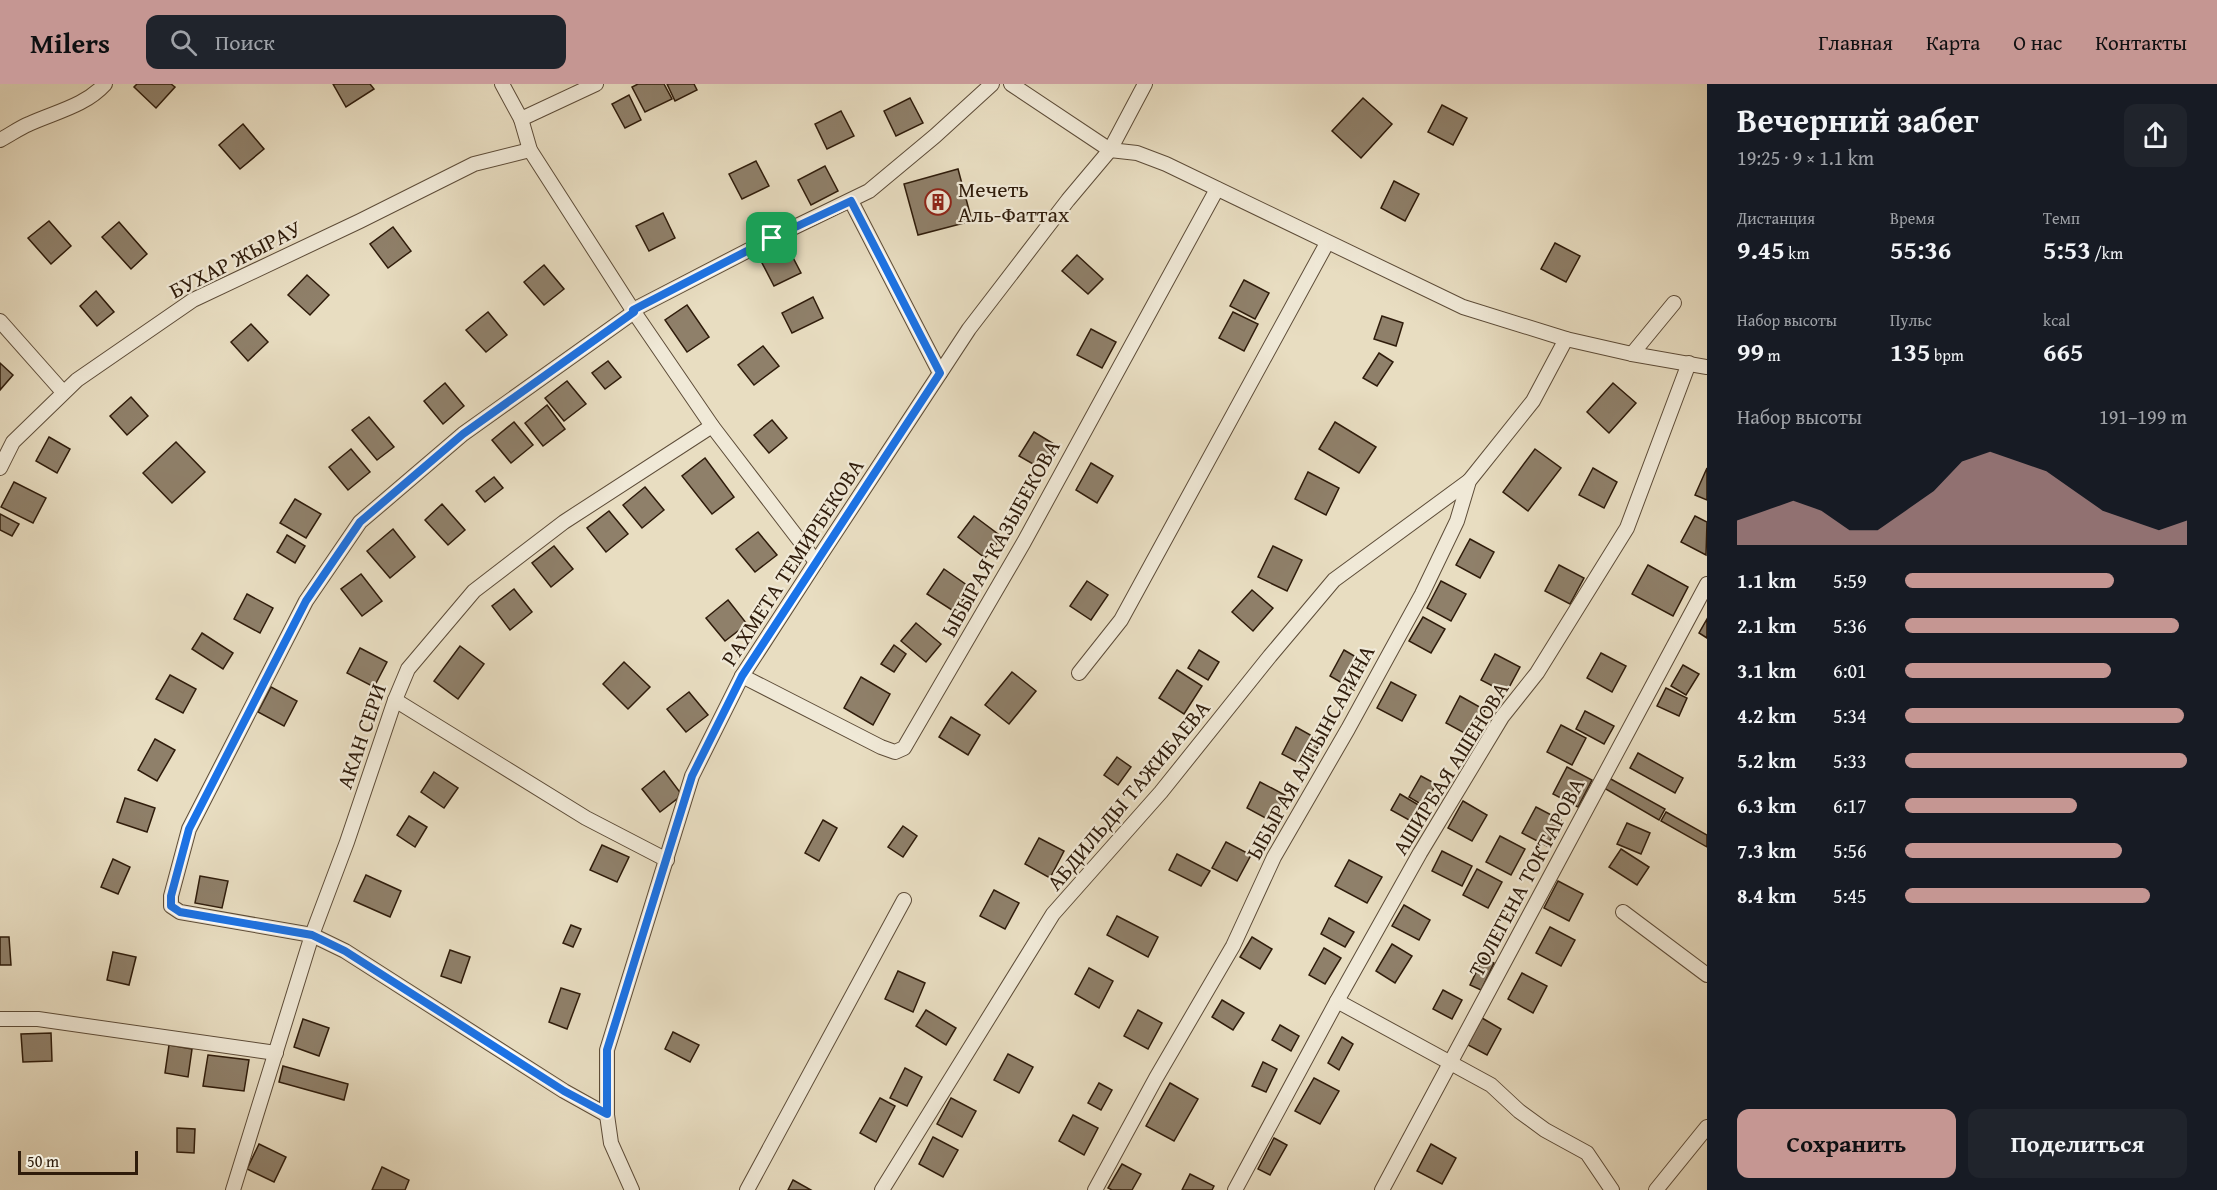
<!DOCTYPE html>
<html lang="ru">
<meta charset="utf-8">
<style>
:root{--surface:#171b24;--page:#20242c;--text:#f1f3f6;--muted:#9ea1a6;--accent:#c59692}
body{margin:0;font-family:"Gentium Book Plus",serif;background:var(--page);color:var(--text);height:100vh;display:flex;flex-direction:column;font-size:22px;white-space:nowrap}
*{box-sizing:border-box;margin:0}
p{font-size:20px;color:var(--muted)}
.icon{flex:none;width:33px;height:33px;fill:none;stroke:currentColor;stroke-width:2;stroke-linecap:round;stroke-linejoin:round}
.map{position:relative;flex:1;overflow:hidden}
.side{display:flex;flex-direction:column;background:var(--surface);width:510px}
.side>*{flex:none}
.scale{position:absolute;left:18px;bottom:15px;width:120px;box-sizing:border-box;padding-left:6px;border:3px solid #2f1c0b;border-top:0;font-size:16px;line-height:21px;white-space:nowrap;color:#2f1c0b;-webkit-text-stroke:4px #f0e9d7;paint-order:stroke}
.pin{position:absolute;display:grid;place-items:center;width:51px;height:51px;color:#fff;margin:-26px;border-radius:12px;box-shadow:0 3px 9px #0006}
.round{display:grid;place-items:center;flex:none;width:63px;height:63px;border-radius:12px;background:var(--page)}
.summary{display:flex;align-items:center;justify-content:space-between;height:102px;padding:0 30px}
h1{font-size:33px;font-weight:600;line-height:45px}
.stats{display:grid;grid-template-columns:repeat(3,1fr);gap:9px;height:102px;padding:6px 30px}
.stats div{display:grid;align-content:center}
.stats b{font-size:26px;font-weight:600}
.stats small{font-size:16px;font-weight:400}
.stats p{font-size:16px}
.chart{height:168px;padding:12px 30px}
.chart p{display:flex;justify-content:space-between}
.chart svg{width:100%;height:108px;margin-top:6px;fill:var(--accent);opacity:.7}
.cta{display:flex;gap:12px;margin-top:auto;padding:12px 30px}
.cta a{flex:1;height:69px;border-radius:12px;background:var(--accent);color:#111;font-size:24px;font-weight:600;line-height:69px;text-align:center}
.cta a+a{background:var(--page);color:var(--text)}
ul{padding:0 30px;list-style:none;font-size:20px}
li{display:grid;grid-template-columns:96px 72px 1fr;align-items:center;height:45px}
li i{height:15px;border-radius:8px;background:var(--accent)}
header{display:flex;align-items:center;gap:36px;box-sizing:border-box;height:84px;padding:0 30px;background:var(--accent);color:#111}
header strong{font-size:28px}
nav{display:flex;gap:33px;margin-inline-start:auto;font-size:21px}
.search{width:420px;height:54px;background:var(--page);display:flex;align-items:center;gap:15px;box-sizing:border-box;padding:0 21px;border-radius:12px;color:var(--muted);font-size:22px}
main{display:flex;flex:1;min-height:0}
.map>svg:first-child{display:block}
.building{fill:#8f806a;stroke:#2f1c0b;stroke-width:1.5}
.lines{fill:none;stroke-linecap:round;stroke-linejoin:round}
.minor-casing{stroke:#5d4c38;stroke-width:16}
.minor{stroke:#f0e9d7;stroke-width:14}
.route-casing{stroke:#fff;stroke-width:12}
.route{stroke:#1a73e8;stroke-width:8}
.labels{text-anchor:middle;stroke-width:4.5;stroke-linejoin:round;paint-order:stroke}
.poi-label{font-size:22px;fill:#2f1c0b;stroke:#f0e9d7;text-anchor:start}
.street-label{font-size:22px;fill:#2f1c0b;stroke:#f0e9d7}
</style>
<header>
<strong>Milers</strong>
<div class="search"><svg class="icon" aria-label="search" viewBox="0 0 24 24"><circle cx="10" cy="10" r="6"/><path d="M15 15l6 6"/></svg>Поиск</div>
<nav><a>Главная</a><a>Карта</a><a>О нас</a><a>Контакты</a></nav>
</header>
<main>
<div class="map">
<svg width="1707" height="1106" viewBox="0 0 1707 1106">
<rect width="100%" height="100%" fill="#e8ddc1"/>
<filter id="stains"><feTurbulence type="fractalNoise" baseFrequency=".00333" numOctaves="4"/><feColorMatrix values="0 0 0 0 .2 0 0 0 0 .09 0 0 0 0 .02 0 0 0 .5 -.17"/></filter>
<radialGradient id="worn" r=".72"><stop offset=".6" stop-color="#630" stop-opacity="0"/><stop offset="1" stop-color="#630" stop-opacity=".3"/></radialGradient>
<g class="building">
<polygon points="137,0 171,0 175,3 156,24 134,3"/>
<polygon points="333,0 370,0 374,5 346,23"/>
<polygon points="638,0 664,0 672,15 645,28 632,3"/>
<polygon points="667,0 694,0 697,6 675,17"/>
<polygon points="629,11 641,36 625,44 612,20"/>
<polygon points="910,14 923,39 896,52 884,27"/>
<polygon points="1363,14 1392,40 1361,74 1332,47"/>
<polygon points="1442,21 1467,34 1453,61 1428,48"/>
<polygon points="841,27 854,52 827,65 815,40"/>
<polygon points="243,40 264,65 240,85 219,61"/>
<polygon points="756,77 769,102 742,115 729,90"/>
<polygon points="825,82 838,107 811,121 798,96"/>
<polygon points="958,85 972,137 918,151 904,100"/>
<polygon points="1394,97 1419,110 1405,137 1381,124"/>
<polygon points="663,129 675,154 649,167 636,142"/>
<polygon points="49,137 71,162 51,180 28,154"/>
<polygon points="119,138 147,170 131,185 102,153"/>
<polygon points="393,143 411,167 388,184 370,160"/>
<polygon points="1555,159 1580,172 1566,198 1541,185"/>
<polygon points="788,164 801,189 774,202 761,177"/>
<polygon points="1077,171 1103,195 1088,210 1062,187"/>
<polygon points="544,181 564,205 544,221 524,198"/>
<polygon points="307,191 329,211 310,231 288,211"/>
<polygon points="1244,196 1269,209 1255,235 1230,222"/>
<polygon points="96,207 114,228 97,242 80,222"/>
<polygon points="813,213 823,234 792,249 782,229"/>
<polygon points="687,221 709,253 687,268 665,236"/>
<polygon points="488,228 507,251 486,268 466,246"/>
<polygon points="1233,228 1258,240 1244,267 1219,254"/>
<polygon points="1382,232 1403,239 1396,262 1374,255"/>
<polygon points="251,240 268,258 248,277 231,258"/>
<polygon points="1091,245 1116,258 1102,284 1077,271"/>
<polygon points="763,262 779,282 754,301 738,281"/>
<polygon points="1379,269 1393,278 1377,302 1363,294"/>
<polygon points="608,277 621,293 605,305 592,289"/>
<polygon points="0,279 13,291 0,306"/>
<polygon points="567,297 586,320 564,337 545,314"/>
<polygon points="445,299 464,322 443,340 424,317"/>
<polygon points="1613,299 1636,319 1609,349 1587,328"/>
<polygon points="131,313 148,332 127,351 110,332"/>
<polygon points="547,321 565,345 543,362 525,339"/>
<polygon points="369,333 394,363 377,376 352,346"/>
<polygon points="772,336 787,354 769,369 754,351"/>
<polygon points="514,338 533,361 511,379 492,356"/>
<polygon points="1335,338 1376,363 1359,389 1319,365"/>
<polygon points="1034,348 1054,360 1040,384 1019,372"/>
<polygon points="49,353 70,365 57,389 36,377"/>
<polygon points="176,358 205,388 172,419 143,389"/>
<polygon points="351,365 370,388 348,406 329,383"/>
<polygon points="1535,365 1561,384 1528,427 1503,408"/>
<polygon points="705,374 734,413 712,430 682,392"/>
<polygon points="1091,379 1113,392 1097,419 1076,406"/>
<polygon points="1593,384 1617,398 1604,424 1579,411"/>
<polygon points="1707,384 1707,416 1695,411"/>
<polygon points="1308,388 1339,404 1326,431 1295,415"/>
<polygon points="494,393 503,404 485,418 476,407"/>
<polygon points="14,398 46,414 33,439 1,423"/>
<polygon points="645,403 664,426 642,444 623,421"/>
<polygon points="295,415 321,430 306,454 280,439"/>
<polygon points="442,420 465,446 448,461 425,436"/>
<polygon points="609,427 628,450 606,468 587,444"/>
<polygon points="0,430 19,440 12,452 0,446"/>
<polygon points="974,432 1002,453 985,474 958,453"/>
<polygon points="1695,432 1707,438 1706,471 1681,458"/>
<polygon points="393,445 415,473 390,494 367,467"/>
<polygon points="758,448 777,471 755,488 736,465"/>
<polygon points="287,451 305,462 295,479 277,468"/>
<polygon points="1470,455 1494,468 1480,494 1456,481"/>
<polygon points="554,462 573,485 551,503 532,479"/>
<polygon points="1273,462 1302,476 1287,507 1258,493"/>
<polygon points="1559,481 1584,494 1570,520 1545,507"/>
<polygon points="1648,481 1688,503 1673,532 1632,510"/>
<polygon points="944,485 971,504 955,528 927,510"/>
<polygon points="361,490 382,517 362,532 341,505"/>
<polygon points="1087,497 1108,511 1091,536 1070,522"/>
<polygon points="1441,497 1466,510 1451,537 1427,524"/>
<polygon points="514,505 532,528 510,546 492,522"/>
<polygon points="1252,506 1273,524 1253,547 1232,528"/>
<polygon points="247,510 273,524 260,549 234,535"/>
<polygon points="728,516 747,540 725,557 706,534"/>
<polygon points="1423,533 1445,545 1431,569 1409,557"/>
<polygon points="1707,535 1707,554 1699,549"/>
<polygon points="916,539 941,560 926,578 901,557"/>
<polygon points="202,549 233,569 223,585 192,565"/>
<polygon points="894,561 906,570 894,588 881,580"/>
<polygon points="460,562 484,580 458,615 434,597"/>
<polygon points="360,564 387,578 374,603 347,589"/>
<polygon points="1199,566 1219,578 1208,596 1188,584"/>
<polygon points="1344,566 1368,580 1354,606 1330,592"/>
<polygon points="1601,569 1626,582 1612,608 1587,594"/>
<polygon points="1495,570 1520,583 1506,609 1481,596"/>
<polygon points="624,578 650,603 628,625 603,600"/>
<polygon points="1683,581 1699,590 1686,611 1671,602"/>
<polygon points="1177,586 1202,602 1184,630 1159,614"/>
<polygon points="1012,588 1036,607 1009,640 985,621"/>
<polygon points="170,591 196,605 183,629 156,615"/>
<polygon points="861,593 890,610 873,641 844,624"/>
<polygon points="1391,598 1416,611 1402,637 1377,624"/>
<polygon points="271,603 297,617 284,642 258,628"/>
<polygon points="1666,604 1687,614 1679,632 1657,622"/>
<polygon points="689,608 708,631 686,648 667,625"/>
<polygon points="1460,612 1485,626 1470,652 1446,639"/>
<polygon points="1585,627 1614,642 1604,660 1576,645"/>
<polygon points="951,633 980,651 968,671 939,653"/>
<polygon points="1561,641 1586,654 1572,681 1547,668"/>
<polygon points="1296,643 1321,657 1307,683 1282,670"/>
<polygon points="155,655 175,666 157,697 138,686"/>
<polygon points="1638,669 1683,694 1675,709 1630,684"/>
<polygon points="1117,673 1131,683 1118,701 1104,691"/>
<polygon points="1567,683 1592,696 1578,723 1553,710"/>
<polygon points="664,687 682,711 660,728 642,705"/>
<polygon points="434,688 458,704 444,724 421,708"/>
<polygon points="1421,692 1436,700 1424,722 1409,713"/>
<polygon points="1609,694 1665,725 1659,736 1604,704"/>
<polygon points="1260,698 1285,711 1271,737 1247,724"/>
<polygon points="1400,710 1427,726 1418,741 1391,726"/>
<polygon points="125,714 155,724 147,748 117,738"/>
<polygon points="1463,717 1487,731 1472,757 1448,744"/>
<polygon points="1536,723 1561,736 1547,762 1522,749"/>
<polygon points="1666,728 1707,751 1707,763 1661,737"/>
<polygon points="409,732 427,743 415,763 397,751"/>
<polygon points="823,736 837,744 819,777 805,769"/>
<polygon points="1627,739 1650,749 1641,770 1617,760"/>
<polygon points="903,742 917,752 903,773 888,763"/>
<polygon points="1500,752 1525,765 1511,791 1486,778"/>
<polygon points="1039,754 1064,767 1050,794 1025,780"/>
<polygon points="1226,758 1251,771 1237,797 1212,784"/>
<polygon points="602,761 629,773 617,798 590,786"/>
<polygon points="1621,765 1649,783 1637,801 1609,783"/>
<polygon points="1442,767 1472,782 1462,802 1432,787"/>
<polygon points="1177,770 1210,787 1201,802 1169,786"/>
<polygon points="113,775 130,783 118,810 101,803"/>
<polygon points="1349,776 1382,793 1367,819 1335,802"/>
<polygon points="1477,785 1502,798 1488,824 1463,811"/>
<polygon points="366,791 401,807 390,833 354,817"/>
<polygon points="200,792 228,797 222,824 195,819"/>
<polygon points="1558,797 1583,810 1569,837 1544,824"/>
<polygon points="994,806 1019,819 1005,845 980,832"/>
<polygon points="1404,821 1430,836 1419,856 1392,842"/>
<polygon points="1117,832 1158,853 1148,873 1107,851"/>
<polygon points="1329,834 1354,848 1345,863 1321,850"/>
<polygon points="571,841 581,845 573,863 563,859"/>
<polygon points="1550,843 1575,856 1561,882 1536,869"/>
<polygon points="0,853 9,853 11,881 0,881"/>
<polygon points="1252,853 1272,865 1260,885 1240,873"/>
<polygon points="1392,860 1412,872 1395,899 1376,887"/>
<polygon points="1324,864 1341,874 1325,900 1309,891"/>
<polygon points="450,866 470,873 461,899 441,892"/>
<polygon points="113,868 136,873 129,901 107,896"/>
<polygon points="1483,874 1494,879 1481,906 1470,901"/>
<polygon points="1089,884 1113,897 1099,924 1075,910"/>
<polygon points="898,887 925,899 913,928 885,915"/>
<polygon points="1522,889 1547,902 1533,929 1508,915"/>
<polygon points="561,904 580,910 567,945 549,938"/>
<polygon points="1443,906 1462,916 1452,935 1433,925"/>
<polygon points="1222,916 1244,929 1233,946 1212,933"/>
<polygon points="926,926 956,944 946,961 916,942"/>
<polygon points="1138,926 1162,939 1148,965 1124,952"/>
<polygon points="1482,934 1501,945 1487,971 1468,961"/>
<polygon points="303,935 329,944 319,972 294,963"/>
<polygon points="1280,941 1299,952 1291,967 1272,956"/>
<polygon points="673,948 699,961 690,978 665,965"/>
<polygon points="51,949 52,977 23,978 21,950"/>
<polygon points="1342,953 1353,960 1339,986 1328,979"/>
<polygon points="169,961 192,965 188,993 165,989"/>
<polygon points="1008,970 1033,983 1019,1009 994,996"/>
<polygon points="208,971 249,976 244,1007 203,1002"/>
<polygon points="1263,978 1277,985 1266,1008 1252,1002"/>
<polygon points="283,982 348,1000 344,1016 279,998"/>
<polygon points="905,984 922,993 907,1022 890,1014"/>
<polygon points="1314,994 1339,1007 1320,1040 1295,1027"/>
<polygon points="1099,999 1112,1006 1101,1026 1088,1019"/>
<polygon points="1170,999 1198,1015 1174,1057 1146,1042"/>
<polygon points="880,1014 895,1022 876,1058 860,1049"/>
<polygon points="951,1014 976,1027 962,1053 937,1040"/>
<polygon points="1073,1031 1098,1044 1084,1071 1059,1057"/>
<polygon points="177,1044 195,1045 194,1069 177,1068"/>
<polygon points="933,1053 958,1066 943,1093 919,1080"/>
<polygon points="1274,1054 1287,1061 1270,1091 1258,1085"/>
<polygon points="259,1060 286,1073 274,1098 247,1085"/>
<polygon points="1431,1060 1456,1074 1442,1100 1417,1087"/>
<polygon points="1122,1080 1141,1090 1132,1106 1112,1106 1108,1104"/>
<polygon points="382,1083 409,1096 405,1106 372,1106"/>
<polygon points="1190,1090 1214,1102 1212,1106 1182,1106"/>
<polygon points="793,1096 811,1106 788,1106"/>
</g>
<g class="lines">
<g class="minor-casing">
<g id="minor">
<polyline points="502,0 521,35 530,66 634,228 712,342 816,478"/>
<polyline points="1011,0 1110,66 1137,69 1166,80 1463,223 1566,255 1632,270 1707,283"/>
<polyline points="521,35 596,0"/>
<path d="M0 56C10 51 19 44 29 40 55 28 85 22 105 0"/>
<polyline points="851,117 940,289"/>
<polyline points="633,226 772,154 869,107 935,52 992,0"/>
<polyline points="0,237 63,308"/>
<polyline points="1632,270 1674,219"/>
<polyline points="0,384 13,358 77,296 193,216 360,137 474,80 530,66"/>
<polyline points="1079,589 1121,536 1327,159"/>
<polyline points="742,592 881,663 895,668 904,664 1024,458 1217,105"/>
<polyline points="395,616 586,734 667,776"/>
<polyline points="1623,828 1707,891"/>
<polyline points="1337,917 1491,1001 1519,1027 1545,1046 1587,1069 1612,1106"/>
<polyline points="0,935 38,935 276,969"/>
<polyline points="607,1031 564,1007 345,867 312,851 180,828 171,822 171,812 189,745 306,517 360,438 463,350 634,228"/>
<polyline points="233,1106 312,851 347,758 395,616 408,585 474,507 564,438 712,342"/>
<polyline points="632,1106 611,1059 607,1031 607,966 692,692 742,592 816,478 969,245 1068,116 1110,66 1145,0"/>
<polyline points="747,1106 904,816"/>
<polyline points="882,1106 1053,830 1161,708 1270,572 1334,496 1469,397"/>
<polyline points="1095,1106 1156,994 1233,862 1274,773 1348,645 1422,510 1457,437 1469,397 1533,317 1566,255"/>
<polyline points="1235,1106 1337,917 1420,769 1502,633 1537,589 1627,444 1689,279"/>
<polyline points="1382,1106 1707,500"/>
<polyline points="1656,1106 1707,1043"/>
</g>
</g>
<use href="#minor" class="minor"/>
</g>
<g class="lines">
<g class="route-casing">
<polygon id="route" points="851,117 940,289 742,592 692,692 607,966 607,1030 564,1007 345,867 312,851 180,828 171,822 171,812 189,745 306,517 360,438 463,350 634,228 633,226 772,154"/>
</g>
<use href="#route" class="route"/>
</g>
<defs>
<g id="building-ring" transform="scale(1.35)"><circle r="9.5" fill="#f0e9d7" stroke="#8f2418" stroke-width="1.5"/><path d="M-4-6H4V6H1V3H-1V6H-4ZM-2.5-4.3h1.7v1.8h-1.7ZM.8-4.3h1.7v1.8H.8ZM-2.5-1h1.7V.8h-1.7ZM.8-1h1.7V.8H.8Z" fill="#8f2418"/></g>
</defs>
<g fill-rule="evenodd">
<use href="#building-ring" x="938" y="118"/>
</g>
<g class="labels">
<g class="poi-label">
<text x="958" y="113">Мечеть<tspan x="958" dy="25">Аль-Фаттах</tspan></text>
</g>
<g class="street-label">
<text transform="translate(235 175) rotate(-27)" y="8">БУХАР ЖЫРАУ</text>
<text transform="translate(1000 454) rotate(-61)" y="8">ЫБЫРАЯ КАЗЫБЕКОВА</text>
<text transform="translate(792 478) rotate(-57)" y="8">РАХМЕТА ТЕМИРБЕКОВА</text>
<text transform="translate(361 652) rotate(-71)" y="8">АКАН СЕРИ</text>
<text transform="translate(1310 668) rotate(-61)" y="8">ЫБЫРАЯ АЛТЫНСАРИНА</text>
<text transform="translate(1450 684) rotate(-58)" y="8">АШИРБАЯ АШЕНОВА</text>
<text transform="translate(1128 711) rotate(-50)" y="8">АБДИЛЬДЫ ТАЖИБАЕВА</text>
<text transform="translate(1526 793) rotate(-62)" y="8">ТОЛЕГЕНА ТОКТАРОВА</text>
</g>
</g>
<rect width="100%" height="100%" filter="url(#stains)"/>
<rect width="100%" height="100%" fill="url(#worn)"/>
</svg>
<div class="scale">50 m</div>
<div class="pin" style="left:772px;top:154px;background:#1e9e55"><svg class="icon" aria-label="arrive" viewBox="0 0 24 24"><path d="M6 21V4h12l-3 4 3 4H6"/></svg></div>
</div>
<section class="side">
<div class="summary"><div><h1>Вечерний забег</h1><p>19:25 · 9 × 1.1 km</p></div><a class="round"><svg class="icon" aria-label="share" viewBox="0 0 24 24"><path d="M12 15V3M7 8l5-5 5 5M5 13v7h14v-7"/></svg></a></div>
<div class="stats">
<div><p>Дистанция</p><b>9.45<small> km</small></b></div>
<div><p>Время</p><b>55:36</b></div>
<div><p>Темп</p><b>5:53<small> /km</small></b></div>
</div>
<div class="stats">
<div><p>Набор высоты</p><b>99<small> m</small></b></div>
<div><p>Пульс</p><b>135<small> bpm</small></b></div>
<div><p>kcal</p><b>665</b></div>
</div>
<div class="chart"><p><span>Набор высоты</span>191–199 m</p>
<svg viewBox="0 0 160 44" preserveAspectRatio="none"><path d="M0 44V34L10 30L20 26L30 30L40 38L50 38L60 30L70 22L80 10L90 6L100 10L110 14L120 22L130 30L140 34L150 38L160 34V44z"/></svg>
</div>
<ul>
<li><b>1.1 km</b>5:59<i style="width:74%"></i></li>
<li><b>2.1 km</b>5:36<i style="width:97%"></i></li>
<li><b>3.1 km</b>6:01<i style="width:73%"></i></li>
<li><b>4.2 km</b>5:34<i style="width:99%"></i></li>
<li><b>5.2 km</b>5:33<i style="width:100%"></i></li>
<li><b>6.3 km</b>6:17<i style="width:61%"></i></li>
<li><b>7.3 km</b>5:56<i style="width:77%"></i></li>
<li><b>8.4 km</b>5:45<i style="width:87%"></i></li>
</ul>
<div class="cta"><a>Сохранить</a><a>Поделиться</a></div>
</section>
</main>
